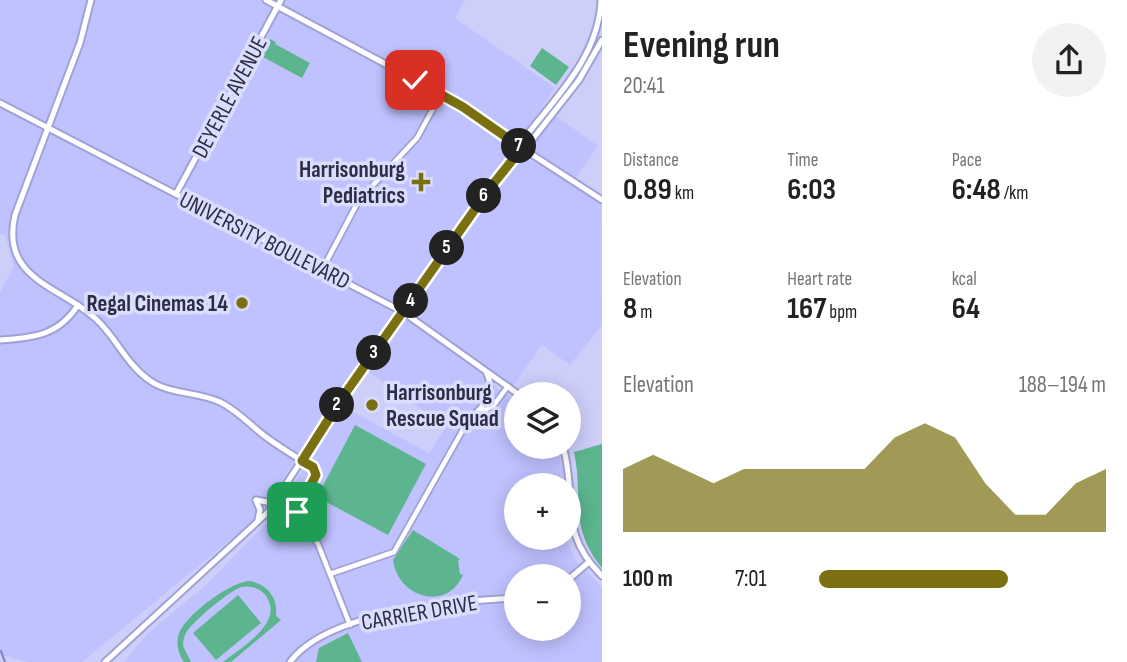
<!DOCTYPE html>
<meta charset="utf-8">
<style>
:root{--surface:#fff;--page:#f2f2f2;--text:#222;--muted:#767676;--accent:#7a7011}
body{margin:0;font-family:"Sofia Sans Condensed",sans-serif;background:var(--page);color:var(--text);height:100vh;display:flex;flex-direction:column;font-size:26px;white-space:nowrap}
*{box-sizing:border-box;margin:0}
p{font-size:23px;color:var(--muted)}
.icon{flex:none;width:38px;height:38px;fill:none;stroke:currentColor;stroke-width:2;stroke-linecap:round;stroke-linejoin:round}
.map{position:relative;flex:1;overflow:hidden}
.details{display:flex;flex-direction:column;background:var(--surface);width:525px}
.details>*{flex:none}
.controls{position:absolute;left:504px;top:382px;display:grid;gap:14px}
.controls a{display:grid;place-items:center;width:77px;height:77px;border-radius:50%;background:var(--surface);box-shadow:0 4px 18px #0003;font-size:35px}
.pin{position:absolute;display:grid;place-items:center;width:60px;height:60px;color:#fff;margin:-30px;border-radius:14px;box-shadow:0 4px 10px #0006}
.km{position:absolute;width:35px;height:35px;margin:-18px;border-radius:50%;background:#222;color:#fff;font-size:19px;line-height:35px;text-align:center}
.round{display:grid;place-items:center;flex:none;width:74px;height:74px;border-radius:37px;background:var(--page)}
.head{display:flex;align-items:center;justify-content:space-between;height:119px;padding:0 21px}
h1{font-size:38px;font-weight:700;line-height:52px}
.figures{display:grid;grid-template-columns:repeat(3,1fr);gap:10px;height:119px;padding:7px 21px}
.figures div{display:grid;align-content:center}
.figures b{font-size:30px;font-weight:700}
.figures small{font-size:19px;font-weight:400}
.figures p{font-size:19px}
.chart{height:196px;padding:14px 21px}
.chart p{display:flex;justify-content:space-between}
.chart svg{width:100%;height:126px;margin-top:7px;fill:var(--accent);opacity:.7}
ul{padding:0 21px;list-style:none;font-size:23px}
li{display:grid;grid-template-columns:112px 84px 1fr;align-items:center;height:52px}
li i{height:18px;border-radius:9px;background:var(--accent)}
main{display:flex;flex:1;min-height:0}
.map>svg:first-child{display:block}
.built{fill:#c0c2ff;fill-rule:evenodd}
.green{fill:#5cb58e}
.lines{fill:none;stroke-linecap:round;stroke-linejoin:round}
.stream{stroke:#8080bf;stroke-width:2}
.minor-casing{stroke:#a0a1d6;stroke-width:8}
.tertiary-casing{stroke:#a0a1d6;stroke-width:9}
.secondary-casing{stroke:#a0a1d6;stroke-width:9}
.minor{stroke:#fff;stroke-width:4.5}
.tertiary{stroke:#fff;stroke-width:5}
.secondary{stroke:#fff;stroke-width:5}
.route-casing{stroke:#fff;stroke-width:14}
.route{stroke:#7a7011;stroke-width:9}
.poi-dot{fill:#7a7011;stroke:#dbddfe;stroke-width:2.5}
.labels{text-anchor:middle;stroke-width:7;stroke-linejoin:round;paint-order:stroke}
.street-label{font-size:23px;fill:#2d2e43;stroke:#dbddfe}
.poi-label{font-size:23px;font-weight:bold;fill:#2d2e43;stroke:#dbddfe;text-anchor:end}
</style>
<main>
<div class="map">
<svg width="602" height="662" viewBox="0 0 602 662">
<rect width="100%" height="100%" fill="#cdcffa"/>
<g class="built">
<polygon points="0,0 465,0 455,18 555,88 542,106 598,146 571,185 601,204 602,325 570,365 542,345 513,386 406,312 520,155 541,167 520,152 328,405 269,502 247,526 82,662 27,662 0,655 0,292 14,267 5,235 0,234"/>
<path d="M403 315 455 354 485 373 482 377 516 401V446H556L563 468V485H516V537H566L574 558 602 587V662H124L147 634 207 584 271 518 344 407 429 453 446 427 364 369ZM516 576H569V628H516Z"/>
</g>
<g class="green">
<polygon points="270,39 276,42 275,44 310,63 302,78 261,56"/>
<polygon points="542,48 569,67 556,85 530,66"/>
<polygon points="355,425 426,464 388,535 317,497"/>
<path d="M602 444V568C568 526 584 499 574 452Z"/>
<path d="M413 530 460 559 458 561 460 574 463 575C447 612 398 598 393 560Z"/>
<path d="M250 581C268 585 278 598 276 616L281 620 231 662H223C240 648 285 623 266 596 261 589 251 585 242 587 231 589 194 621 187 631 184 636 183 641 183 646L191 662H184C178 653 175 642 180 631 188 614 231 581 250 581Z"/>
<polygon points="238,595 261,623 216,660 193,633"/>
<polygon points="348,633 362,662 316,662 319,648"/>
</g>
<g class="lines">
<polyline class="stream" points="1,651 5,662"/>
<g class="minor-casing">
<g id="minor">
<polyline points="322,270 359,200 417,138 441,94"/>
<polyline points="302,461 314,469 316,476 297,512 297,516 318,544 350,625"/>
<polyline points="330,574 394,552 469,419 494,405 508,386"/>
</g>
</g>
<g class="tertiary-casing">
<g id="tertiary">
<path d="M91 0 80 43 15 215C0 280 61 286 96 319 116 337 126 364 149 380 170 395 196 391 220 402 237 410 251 426 266 437 278 446 290 453 302 461"/>
<polyline points="266,0 447,97 522,148"/>
<polyline points="176,194 281,0"/>
<polyline points="403,312 518,394"/>
<path d="M0 340C34 338 59 335 78 305"/>
<path d="M476 413C487 403 494 388 487 374"/>
<path d="M563 446C578 500 557 531 602 576"/>
<polyline points="569,579 589,562"/>
<path d="M290 662C328 611 457 601 516 598"/>
</g>
</g>
<g class="secondary-casing">
<g id="secondary">
<polyline points="0,103 403,312"/>
<path d="M522 148 526 136C558 95 599 55 601 0"/>
<polyline points="522,148 602,200"/>
<polyline points="256,500 267,502 276,499"/>
<polyline points="256,500 260,510 258,520"/>
<polyline points="105,662 268,512 342,398 426,279 508,164 532,140 579,80 602,40"/>
</g>
</g>
<use href="#minor" class="minor"/>
<use href="#tertiary" class="tertiary"/>
<use href="#secondary" class="secondary"/>
</g>
<g class="lines">
<g class="route-casing">
<polyline id="route" points="297,512 316,475 313,467 302,461 342,398 490,188 522,148 463,107 415,80"/>
</g>
<use href="#route" class="route"/>
</g>
<g class="poi-dot">
<path d="M417.5 171.5h7v7h7v7h-7v7h-7v-7h-7v-7h7z"/>
<circle cx="242" cy="303" r="7"/>
<circle cx="372" cy="405" r="7"/>
</g>
<g class="labels">
<g class="street-label">
<text transform="translate(229 97) rotate(-62)" y="8">DEYERLE AVENUE</text>
<text transform="translate(265 240) rotate(27)" y="8">UNIVERSITY BOULEVARD</text>
<text transform="translate(419 612) rotate(-10)" y="8">CARRIER DRIVE</text>
</g>
<g class="poi-label">
<text x="405" y="177">Harrisonburg<tspan x="405" dy="26">Pediatrics</tspan></text>
<text x="228" y="311">Regal Cinemas 14</text>
<text x="386" y="400" text-anchor="start">Harrisonburg<tspan x="386" dy="26">Rescue Squad</tspan></text>
</g>
</g>
</svg>
<div class="controls">
<a><svg class="icon" aria-label="layers" viewBox="0 0 24 24"><path d="M12 4l9 5-9 5-9-5zM3 14l9 5 9-5"/></svg></a>
<a>+</a>
<a>−</a>
</div>
<div class="pin" style="left:297px;top:512px;background:#1e9e55"><svg class="icon" aria-label="arrive" viewBox="0 0 24 24"><path d="M6 21V4h12l-3 4 3 4H6"/></svg></div>
<div class="pin" style="left:415px;top:80px;background:#d93025"><svg class="icon" aria-label="check" viewBox="0 0 24 24"><path d="M5 12l5 5 9-10"/></svg></div>
<b class="km" style="left:337px;top:405px">2</b>
<b class="km" style="left:374px;top:353px">3</b>
<b class="km" style="left:411px;top:301px">4</b>
<b class="km" style="left:447px;top:248px">5</b>
<b class="km" style="left:484px;top:196px">6</b>
<b class="km" style="left:519px;top:146px">7</b>
</div>
<section class="details">
<div class="head"><div><h1>Evening run</h1><p>20:41</p></div><a class="round"><svg class="icon" aria-label="share" viewBox="0 0 24 24"><path d="M12 15V3M7 8l5-5 5 5M5 13v7h14v-7"/></svg></a></div>
<div class="figures">
<div><p>Distance</p><b>0.89<small> km</small></b></div>
<div><p>Time</p><b>6:03</b></div>
<div><p>Pace</p><b>6:48<small> /km</small></b></div>
</div>
<div class="figures">
<div><p>Elevation</p><b>8<small> m</small></b></div>
<div><p>Heart rate</p><b>167<small> bpm</small></b></div>
<div><p>kcal</p><b>64</b></div>
</div>
<div class="chart"><p><span>Elevation</span>188–194 m</p>
<svg viewBox="0 0 160 44" preserveAspectRatio="none"><path d="M0 44V22L10 17L20 22L30 27L40 22L50 22L60 22L70 22L80 22L90 11L100 6L110 11L120 27L130 38L140 38L150 27L160 22V44z"/></svg>
</div>
<ul>
<li><b>100 m</b>7:01<i style="width:66%"></i></li>
</ul>
</section>
</main>
